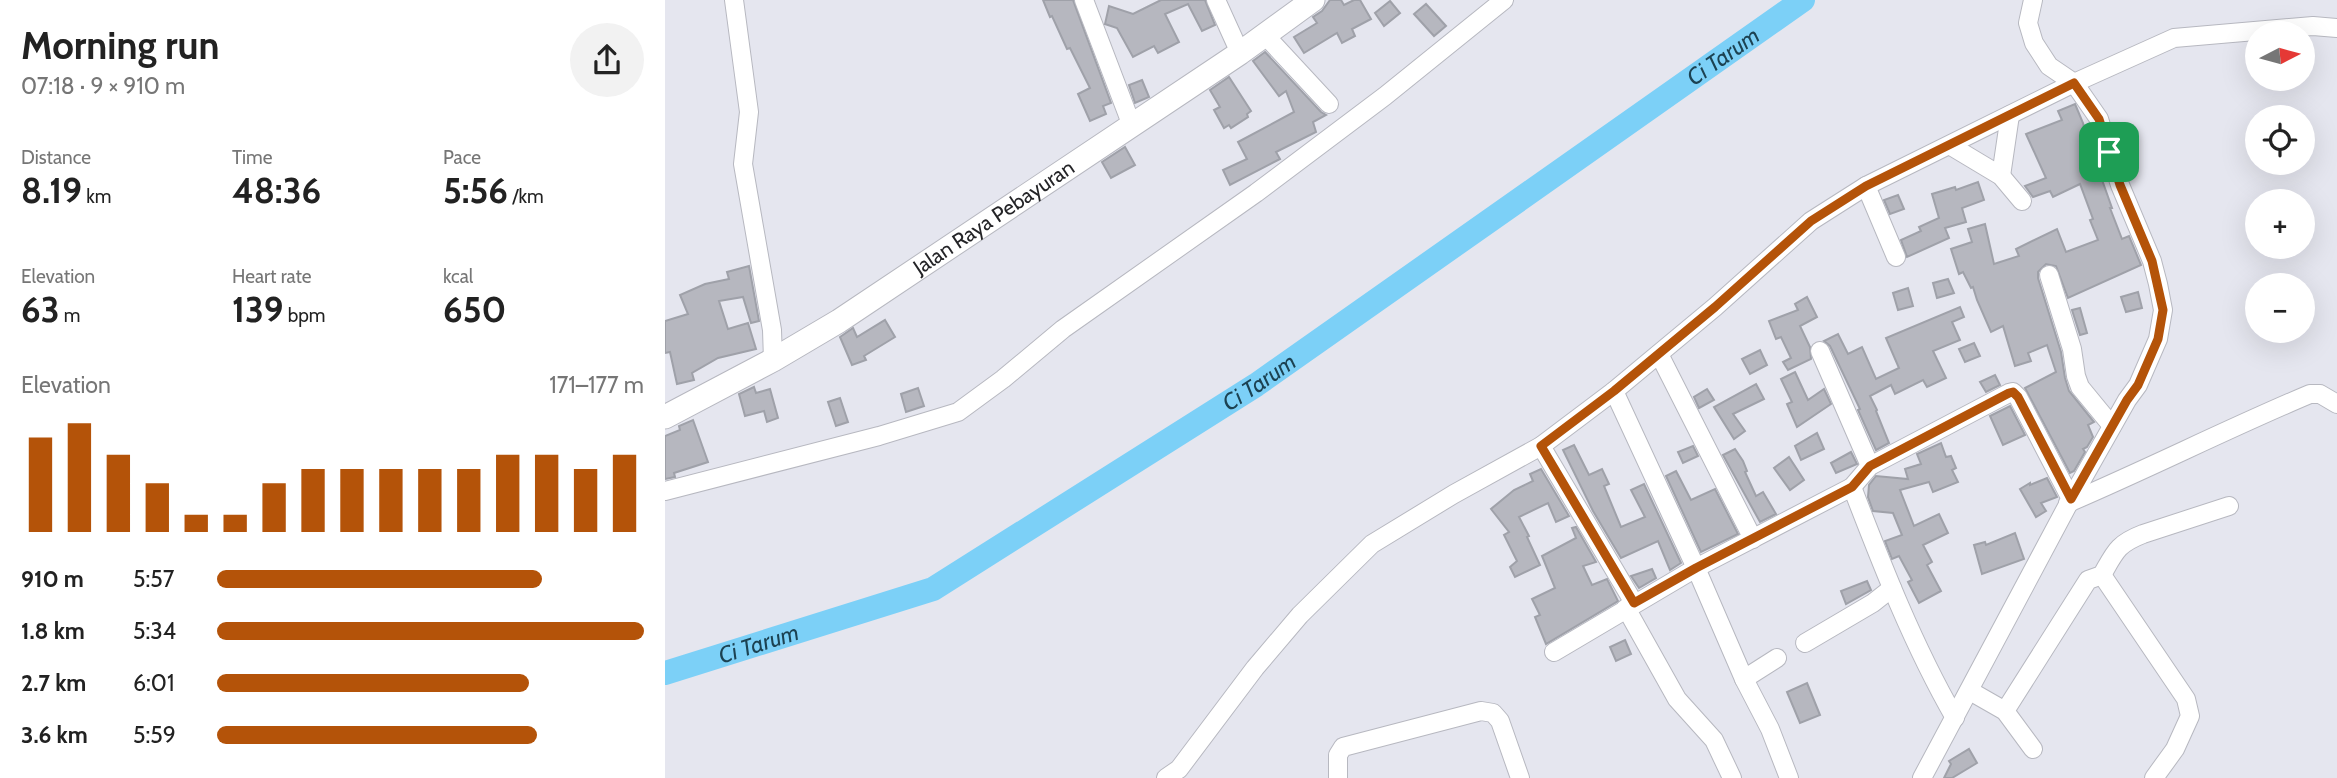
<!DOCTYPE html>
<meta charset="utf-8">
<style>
:root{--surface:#fff;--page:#f2f2f2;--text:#222;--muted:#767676;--accent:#b45309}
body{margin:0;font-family:Cabin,sans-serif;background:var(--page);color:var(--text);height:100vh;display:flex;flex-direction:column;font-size:26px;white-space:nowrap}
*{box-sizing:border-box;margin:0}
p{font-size:23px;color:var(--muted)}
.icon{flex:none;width:38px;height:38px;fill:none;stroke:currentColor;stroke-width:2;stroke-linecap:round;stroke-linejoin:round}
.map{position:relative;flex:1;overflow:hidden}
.sheet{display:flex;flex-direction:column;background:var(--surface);width:665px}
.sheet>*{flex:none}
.needle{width:46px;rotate:84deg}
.fabs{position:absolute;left:1580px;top:21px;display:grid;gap:14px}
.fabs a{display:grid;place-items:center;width:70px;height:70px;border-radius:50%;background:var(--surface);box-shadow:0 7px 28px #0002;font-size:35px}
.pin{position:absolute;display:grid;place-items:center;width:60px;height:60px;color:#fff;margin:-30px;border-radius:14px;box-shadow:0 4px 10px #0006}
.round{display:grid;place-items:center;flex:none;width:74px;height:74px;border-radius:37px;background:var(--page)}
.overview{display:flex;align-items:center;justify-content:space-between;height:119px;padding:0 21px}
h1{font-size:38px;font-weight:700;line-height:52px}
.stats{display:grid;grid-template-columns:repeat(3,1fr);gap:10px;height:119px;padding:7px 21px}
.stats div{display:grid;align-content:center}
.stats b{font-size:35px;font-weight:700}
.stats small{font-size:19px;font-weight:400}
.stats p{font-size:19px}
.chart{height:196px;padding:14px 21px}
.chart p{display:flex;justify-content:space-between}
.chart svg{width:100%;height:126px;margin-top:7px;stroke:var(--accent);stroke-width:6}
ul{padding:0 21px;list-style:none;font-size:23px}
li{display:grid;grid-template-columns:112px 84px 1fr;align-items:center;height:52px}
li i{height:18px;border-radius:9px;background:var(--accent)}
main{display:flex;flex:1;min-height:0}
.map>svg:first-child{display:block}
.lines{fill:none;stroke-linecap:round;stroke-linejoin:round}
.river{stroke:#7cd0f7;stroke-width:24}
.building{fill:#b6b7bf;stroke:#9fa1a9;stroke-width:2}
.minor-casing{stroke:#b7b8c0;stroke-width:20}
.major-casing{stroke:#b7b8c0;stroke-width:25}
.minor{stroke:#fff;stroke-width:18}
.major{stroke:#fff;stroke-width:23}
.route-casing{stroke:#fff;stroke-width:14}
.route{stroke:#b45309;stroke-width:9}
.labels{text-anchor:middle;stroke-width:7;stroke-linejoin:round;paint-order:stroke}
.street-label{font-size:21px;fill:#242427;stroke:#f2f4fc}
.water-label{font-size:23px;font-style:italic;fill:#1c4252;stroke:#f2f4fc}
</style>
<main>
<section class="sheet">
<div class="overview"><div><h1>Morning run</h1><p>07:18 · 9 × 910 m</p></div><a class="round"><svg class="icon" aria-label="share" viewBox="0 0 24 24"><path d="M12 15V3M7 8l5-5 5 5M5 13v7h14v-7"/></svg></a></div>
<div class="stats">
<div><p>Distance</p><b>8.19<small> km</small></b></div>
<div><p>Time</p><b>48:36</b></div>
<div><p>Pace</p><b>5:56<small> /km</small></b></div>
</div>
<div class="stats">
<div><p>Elevation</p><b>63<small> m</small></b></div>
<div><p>Heart rate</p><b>139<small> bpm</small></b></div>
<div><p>kcal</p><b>650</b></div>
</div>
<div class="chart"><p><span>Elevation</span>171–177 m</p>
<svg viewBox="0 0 160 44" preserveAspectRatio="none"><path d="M5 44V11M15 44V6M25 44V17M35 44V27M45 44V38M55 44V38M65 44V27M75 44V22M85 44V22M95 44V22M105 44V22M115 44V22M125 44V17M135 44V17M145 44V22M155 44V17"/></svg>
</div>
<ul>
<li><b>910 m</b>5:57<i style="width:76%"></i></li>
<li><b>1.8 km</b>5:34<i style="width:100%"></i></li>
<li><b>2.7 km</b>6:01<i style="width:73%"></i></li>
<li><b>3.6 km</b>5:59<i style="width:75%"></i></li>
</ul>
</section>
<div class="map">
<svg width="1672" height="778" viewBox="0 0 1672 778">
<rect width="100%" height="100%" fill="#e5e6ef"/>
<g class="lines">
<path class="river" id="s1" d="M0 673 268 589 591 385 1138 0"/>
</g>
<g class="building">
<polygon points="378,0 408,0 446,103 438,106 441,114 425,121 413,94 425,88 405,48 402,49 387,16 385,17"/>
<polygon points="496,0 540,0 550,25 537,31 523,4 500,14 514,42 493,53 489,46 468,57 452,28 440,24 444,6 468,14"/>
<polygon points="665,0 676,0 679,5 689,0 695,0 706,19 687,29 690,36 677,43 672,33 639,53 629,37 652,23 648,17 657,11"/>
<polygon points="725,1 735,13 719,26 710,13"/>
<polygon points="761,4 781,26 769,36 749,14"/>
<polygon points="600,52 656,112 661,115 648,122 651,132 611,152 615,159 565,185 558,170 582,159 573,142 629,112 621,91 614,96 588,61"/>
<polygon points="564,77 586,111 582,114 583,117 566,128 564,125 559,128 549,110 555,107 545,90"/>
<polygon points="477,80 484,97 470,103 464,85"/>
<polygon points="1410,104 1418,123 1425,153 1430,151 1438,176 1436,177 1447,208 1445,208 1457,239 1464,236 1476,265 1403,298 1391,266 1381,264 1373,272 1373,278 1396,352 1400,378 1404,391 1429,422 1423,425 1428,437 1422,447 1418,449 1420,452 1409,471 1405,473 1360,388 1391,372 1382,345 1363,353 1366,361 1350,366 1338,326 1326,332 1312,300 1308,287 1306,288 1298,272 1294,274 1286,249 1307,242 1303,229 1320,224 1329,264 1354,256 1351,249 1392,229 1401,252 1433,240 1425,220 1428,219 1415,184 1388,197 1385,191 1368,197 1360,186 1381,178 1361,134 1397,120 1393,111"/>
<polygon points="460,147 470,165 446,178 437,162"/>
<polygon points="1313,182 1319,200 1297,208 1301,222 1280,228 1284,238 1242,257 1236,240 1256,231 1254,227 1274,218 1267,194 1290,187 1291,190"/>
<polygon points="1233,195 1239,209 1225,214 1219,200"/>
<polygon points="84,266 94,321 86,323 78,297 54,301 63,329 83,323 91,349 53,358 27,373 29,380 12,384 5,352 0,353 0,321 23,314 15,295 40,284 64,279 62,272"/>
<polygon points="1283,279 1289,293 1272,298 1268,283"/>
<polygon points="1243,288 1248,306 1233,310 1228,293"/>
<polygon points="1473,292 1477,308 1461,312 1456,297"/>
<polygon points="1142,297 1152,317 1135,326 1145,347 1146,359 1123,370 1118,362 1126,358 1116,337 1111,339 1104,321 1133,310 1130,304"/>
<polygon points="1295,307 1299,317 1287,322 1295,340 1268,351 1281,378 1262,387 1258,380 1230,394 1226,385 1205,396 1212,410 1211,411 1224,443 1211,450 1193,410 1195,409 1165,346 1159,341 1173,334 1183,354 1197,347 1211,379 1234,368 1221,338"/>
<polygon points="1415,308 1422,333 1415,335 1407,310"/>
<polygon points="220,320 230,337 199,356 201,360 187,365 175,337 188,328 192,337"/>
<polygon points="1309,343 1315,356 1300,362 1294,349"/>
<polygon points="1095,350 1102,365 1085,374 1077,359"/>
<polygon points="1130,372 1143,400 1159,389 1166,404 1132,427 1122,404 1127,402 1116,379"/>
<polygon points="1330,375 1335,385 1321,392 1315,382"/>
<polygon points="1091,384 1099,399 1068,414 1080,431 1069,439 1049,407"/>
<polygon points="89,387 91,393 105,389 113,418 102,422 99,411 80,416 74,394"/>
<polygon points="253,388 259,406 241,412 236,394"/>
<polygon points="1042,389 1049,400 1034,408 1029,397"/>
<polygon points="175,398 183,422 171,426 163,402"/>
<polygon points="1345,406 1360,435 1338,445 1325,416"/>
<polygon points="28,420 43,462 9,473 10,477 0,479 0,436 15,430 14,426"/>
<polygon points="1152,433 1159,449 1136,460 1130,446"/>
<polygon points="1276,443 1281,457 1286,456 1291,468 1287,470 1293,482 1268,492 1264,482 1235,490 1249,526 1274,514 1283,533 1258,545 1267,562 1262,565 1276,591 1254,603 1243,582 1247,580 1234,556 1227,559 1220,541 1237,535 1228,513 1208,511 1203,497 1204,485 1211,476 1243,479 1240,469 1256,464 1252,454"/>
<polygon points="909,445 924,475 937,469 944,484 939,486 956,527 980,517 966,490 979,484 1016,563 1005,570 993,541 956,558 928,511 898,450"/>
<polygon points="1028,446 1033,456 1018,463 1013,452"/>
<polygon points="1070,449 1078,461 1082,471 1080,472 1091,496 1098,492 1111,514 1095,522 1058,455"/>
<polygon points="1186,452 1192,464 1171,473 1166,463"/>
<polygon points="1124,457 1139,480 1125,490 1109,468"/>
<polygon points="876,469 904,516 891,522 883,503 854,517 864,536 862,537 875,565 850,577 845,567 852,561 839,535 844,532 826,509 849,490 868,481 865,474"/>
<polygon points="1011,471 1026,500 1050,489 1073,534 1036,552 1001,476"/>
<polygon points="1382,478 1392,497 1376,503 1381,511 1371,517 1355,489 1365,483 1365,485"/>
<polygon points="911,527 931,562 918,566 927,585 942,579 953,601 881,644 870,617 875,615 867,599 890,588 877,556 911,538 907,528"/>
<polygon points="1350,533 1359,559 1317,574 1309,545 1320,542 1321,545"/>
<polygon points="987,569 991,578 974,588 966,576"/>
<polygon points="1202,581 1206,590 1181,604 1176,591"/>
<polygon points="960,640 966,654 951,661 945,647"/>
<polygon points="1142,683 1155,715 1135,723 1122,692"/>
<polygon points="1304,749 1312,763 1287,778 1279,778 1286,764 1284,761"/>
</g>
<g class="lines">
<g class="minor-casing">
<g id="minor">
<polyline points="69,0 84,112 78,164 107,330 108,360"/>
<polyline points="419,0 467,126"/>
<polyline points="551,0 575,53"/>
<polyline points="600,35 664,104"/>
<polyline points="1286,146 1336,176 1357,201"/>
<polyline points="1336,176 1345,115"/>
<polyline points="1201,186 1231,257"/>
<polyline points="1384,275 1407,349 1411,376 1415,387 1447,426"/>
<polyline points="1155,351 1205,466"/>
<polyline points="994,354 1088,539"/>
<polyline points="949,391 1031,568 1079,679 1105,729 1124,778"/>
<polyline points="876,446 969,603"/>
<path d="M1187 487C1217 565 1248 645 1290 718"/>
<polyline points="0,491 214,436 293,412 338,379 398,329 591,193 720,96 839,0"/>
<path d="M1403 503C1485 468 1564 428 1645 394H1655L1672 404"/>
<polyline points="1437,575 1521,699 1525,716 1510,749 1489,778"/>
<polyline points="961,608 1012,699 1049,740 1067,778"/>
<polyline points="1140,643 1208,603 1227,588"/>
<polyline points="889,652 1031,568 1187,487 1205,466 1344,393 1348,392 1353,397 1406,499"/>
<polyline points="1079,679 1112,658"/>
<polyline points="1305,691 1340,711 1368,749"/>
<path d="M1340 711 1423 580 1437 575C1450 552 1452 544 1478 534L1564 506"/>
<polyline points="501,778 514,769 590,668 635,615 707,544 789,494 876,446 949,391 1050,307 1146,221 1201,186 1409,83 1509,38 1648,26 1672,28"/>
<polyline points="673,778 673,755 678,747 816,711 828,713 835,721 855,778"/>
<polyline points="1257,778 1406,499 1462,400 1473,385 1493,339 1498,310 1493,284 1487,261 1455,185 1434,119 1409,83 1384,66 1369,43 1363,23 1368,0"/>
</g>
</g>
<g class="major-casing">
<g id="major">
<path id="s2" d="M0 417 108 360 174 321 575 53 648 0"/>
</g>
</g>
<use href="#minor" class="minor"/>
<use href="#major" class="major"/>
</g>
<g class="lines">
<g class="route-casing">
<polygon id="route" points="1409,83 1434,119 1455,185 1487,261 1498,310 1493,339 1473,385 1462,400 1406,499 1353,397 1348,392 1344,393 1205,466 1187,487 1031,568 969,603 876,446 949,391 1050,307 1146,221 1201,186"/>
</g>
<use href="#route" class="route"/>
</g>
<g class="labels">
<g class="street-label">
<text dy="7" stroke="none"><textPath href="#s2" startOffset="385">Jalan Raya Pebayuran</textPath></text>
</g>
<g class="water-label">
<text dy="8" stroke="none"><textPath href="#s1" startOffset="1234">Ci Tarum</textPath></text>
<text dy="8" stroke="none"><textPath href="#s1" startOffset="667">Ci Tarum</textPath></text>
<text dy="8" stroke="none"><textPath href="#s1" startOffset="98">Ci Tarum</textPath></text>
</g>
</g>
</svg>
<div class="fabs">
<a><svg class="needle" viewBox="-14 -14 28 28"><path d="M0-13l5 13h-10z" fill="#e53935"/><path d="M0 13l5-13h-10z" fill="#767676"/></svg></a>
<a><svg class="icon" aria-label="locate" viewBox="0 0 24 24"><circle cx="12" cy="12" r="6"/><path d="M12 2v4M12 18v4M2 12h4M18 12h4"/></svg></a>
<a>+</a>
<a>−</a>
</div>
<div class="pin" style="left:1444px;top:152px;background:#1e9e55"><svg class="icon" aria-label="arrive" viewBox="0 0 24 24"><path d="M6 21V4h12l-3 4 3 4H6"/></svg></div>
</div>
</main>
